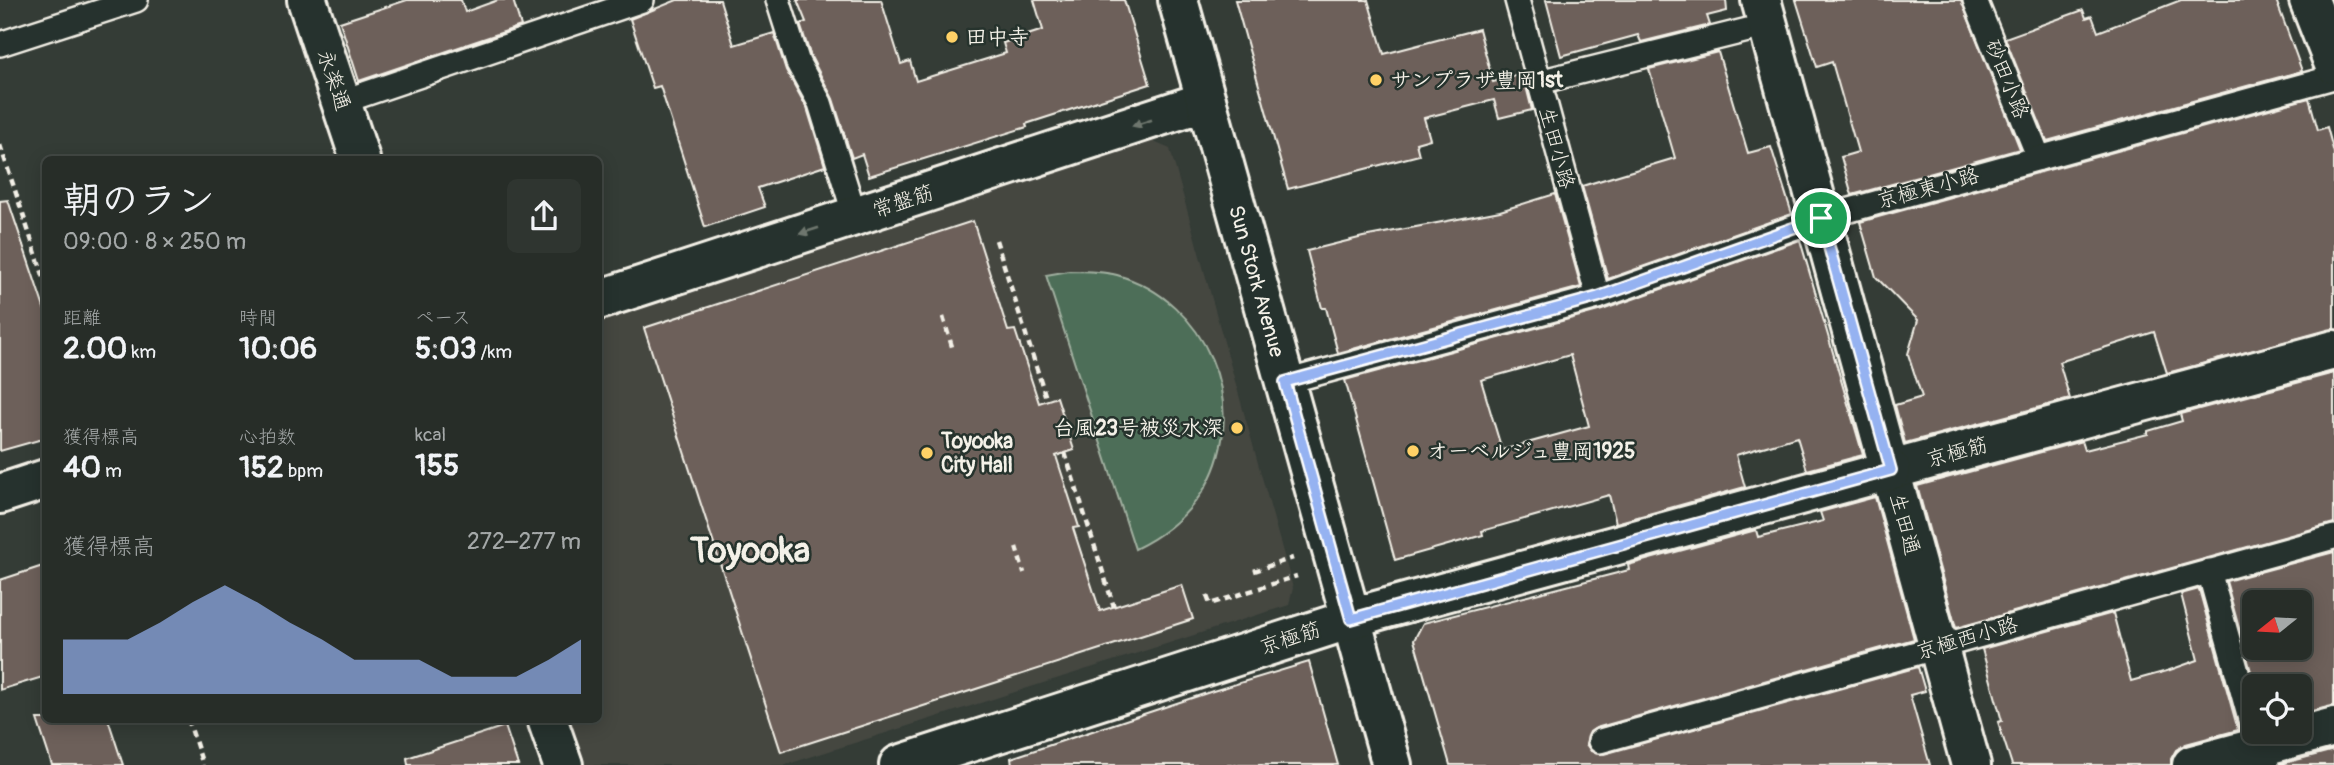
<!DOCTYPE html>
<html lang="ja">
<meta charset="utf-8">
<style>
:root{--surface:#272d28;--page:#2f3530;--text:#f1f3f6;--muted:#a4a8a8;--line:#434945;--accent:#95b2f1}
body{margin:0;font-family:Pangolin,"Klee One",sans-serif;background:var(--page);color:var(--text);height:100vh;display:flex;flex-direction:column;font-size:26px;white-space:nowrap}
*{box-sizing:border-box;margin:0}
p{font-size:23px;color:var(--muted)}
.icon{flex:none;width:38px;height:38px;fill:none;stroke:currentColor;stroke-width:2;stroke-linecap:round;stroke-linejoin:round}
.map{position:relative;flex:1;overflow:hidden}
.panel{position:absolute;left:42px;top:156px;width:560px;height:567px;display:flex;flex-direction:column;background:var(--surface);border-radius:10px;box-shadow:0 4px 18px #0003,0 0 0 2px var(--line)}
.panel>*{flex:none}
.needle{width:46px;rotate:252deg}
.buttons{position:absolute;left:2242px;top:590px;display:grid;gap:14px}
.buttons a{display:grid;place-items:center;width:70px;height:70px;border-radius:10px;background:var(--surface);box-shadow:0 4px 18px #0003,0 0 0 2px var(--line);font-size:35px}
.pin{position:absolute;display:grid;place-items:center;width:60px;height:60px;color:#fff;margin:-30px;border:4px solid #fff;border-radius:50%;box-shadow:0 2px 7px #0007}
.round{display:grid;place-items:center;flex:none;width:74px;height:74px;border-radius:10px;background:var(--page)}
.headline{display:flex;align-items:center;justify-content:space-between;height:119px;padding:0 21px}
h1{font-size:38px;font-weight:700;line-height:52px}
.figures{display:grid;grid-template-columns:repeat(3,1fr);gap:10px;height:119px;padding:7px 21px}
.figures div{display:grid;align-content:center}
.figures b{font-size:30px;font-weight:700}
.figures small{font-size:19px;font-weight:400}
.figures p{font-size:19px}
.chart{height:196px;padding:14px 21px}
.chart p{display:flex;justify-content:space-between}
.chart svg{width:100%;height:126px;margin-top:7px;fill:var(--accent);opacity:.7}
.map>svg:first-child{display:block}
.built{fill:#454741}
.green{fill:#4e6e58;stroke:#a1b0a0;stroke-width:2}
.building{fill:#6d605a;stroke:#f4f1e8;stroke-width:2;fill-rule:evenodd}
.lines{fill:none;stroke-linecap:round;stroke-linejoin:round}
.lane-casing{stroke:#f4f1e8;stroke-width:28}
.street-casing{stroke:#f4f1e8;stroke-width:44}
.secondary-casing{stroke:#f4f1e8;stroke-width:44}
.path{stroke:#f4f1e8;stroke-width:4.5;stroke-dasharray:7 5;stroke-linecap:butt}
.lane{stroke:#26332d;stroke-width:23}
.street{stroke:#26332d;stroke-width:38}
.secondary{stroke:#26332d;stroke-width:38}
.oneway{fill:#6e766e}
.route-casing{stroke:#fff;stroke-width:14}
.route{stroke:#95b2f1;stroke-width:9}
.poi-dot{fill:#ffd166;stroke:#26332d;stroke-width:2.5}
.labels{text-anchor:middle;stroke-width:5;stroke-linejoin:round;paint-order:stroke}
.poi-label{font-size:21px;font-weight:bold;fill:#f4f1e8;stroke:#26332d;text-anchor:start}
.street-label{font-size:21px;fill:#f4f1e8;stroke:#26332d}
.town-label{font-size:35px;font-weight:bold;fill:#f4f1e8;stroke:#26332d}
</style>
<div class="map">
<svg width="2334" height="765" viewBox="0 0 2334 765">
<rect width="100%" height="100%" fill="#343c36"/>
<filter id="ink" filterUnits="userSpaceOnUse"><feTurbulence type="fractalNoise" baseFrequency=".0143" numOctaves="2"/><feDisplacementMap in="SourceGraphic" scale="14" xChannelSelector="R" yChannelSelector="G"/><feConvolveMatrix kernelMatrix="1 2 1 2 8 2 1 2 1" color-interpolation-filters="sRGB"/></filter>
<g filter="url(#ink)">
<polygon class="built" points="1149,140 1170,149 1293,588 1289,605 785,765 583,765 569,719 598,719 599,317"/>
<path class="green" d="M1069 271C1085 271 1101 271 1117 275 1206 300 1251 405 1206 486 1189 515 1164 535 1135 549L1046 275Z"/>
<g class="building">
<polygon points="407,0 461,0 465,12 498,0 513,0 521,26 359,81 340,22"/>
<polygon points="677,0 720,0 734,45 774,33 786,70 807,108 825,166 758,188 765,207 705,227 660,86 653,88 630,19"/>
<polygon points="797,0 881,0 901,64 910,61 916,81 1006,53 1003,43 1043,30 1034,0 1124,0 1150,84 1026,124 1027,127 869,176 862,154 852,158 833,99 811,57 800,24 806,22"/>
<polygon points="1235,0 1368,0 1384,54 1479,29 1493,82 1523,74 1532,110 1499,118 1494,100 1424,118 1430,139 1416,143 1419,155 1288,189"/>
<polygon points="1546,0 1726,0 1727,11 1707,16 1710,25 1641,42 1638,35 1561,56"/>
<polygon points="1796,0 1961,0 2020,149 1852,195 1841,157 1858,152 1832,62 1817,67"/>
<polygon points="2181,0 2276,0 2302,71 2047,141 2005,38 2083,10 2086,18 2092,16 2098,32"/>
<polygon points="1718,52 1748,153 1771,147 1792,214 1608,279 1582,186 1675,158 1649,69"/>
<polygon points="2309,98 2318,130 2327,127 2334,153 2334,329 2167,373 2154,332 2059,362 2070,399 1905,443 1895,405 1922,397 1908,354 1918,320 1876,277 1860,222"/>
<polygon points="1555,194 1581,287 1338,353 1326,308 1322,308 1307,251 1363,237 1500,211"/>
<polygon points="8,200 46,314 46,438 0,451 0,201"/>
<polygon points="973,221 1008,331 1015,330 1039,403 1057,397 1074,450 1056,456 1079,527 1073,528 1100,611 1182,585 1193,619 781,752 644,328"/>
<path d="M1800 240 1863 455 1807 470 1797 437 1736 455 1745 487 1616 523 1609 495 1482 531 1483 535 1395 560 1345 380 1602 310ZM1570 355 1589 426 1502 450 1481 380Z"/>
<polygon points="2334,373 2334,523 1956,628 1917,486 2082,441 2085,450 2148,434 2148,431 2182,421 2180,414"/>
<polygon points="1875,497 1914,639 1596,728 1590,732 1586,744 1591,751 1604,754 1918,667 1925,691 1910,695 1930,765 1450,765 1414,640 1423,623 1629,570 1628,565 1756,530 1758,537 1823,521 1820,512"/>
<path d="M2334 552V706L2300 714V686H2255L2226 581ZM2254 602H2300V648H2254Z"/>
<polygon points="46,565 46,676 0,690 0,580"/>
<polygon points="2199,589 2238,730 2186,744 2176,750 2171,759 2171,765 2012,765 1998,722 2002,721 1982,649 2113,613 2131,681 2167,671 2198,660 2181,594"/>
<polygon points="1309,662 1338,765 1012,765 1011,758 1213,691"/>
<polygon points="37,719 108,719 123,765 52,765"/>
<polygon points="505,726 518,765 408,765 407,758"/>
<polygon points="2334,750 2334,765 2281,765 2281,764"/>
</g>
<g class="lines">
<g class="lane-casing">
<g id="lane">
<polyline points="778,0 798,63 820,103 855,216"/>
<polyline points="1517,0 1598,297"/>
<polyline points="1975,0 2039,158"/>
<polyline points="0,44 136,0"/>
<polyline points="1539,82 1768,25"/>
<polyline points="341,102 642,0"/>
<polyline points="1285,382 1598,297 1821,218 2334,77"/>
<polyline points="2209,571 2258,748 2267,765"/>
<polyline points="1600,741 2334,537"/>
</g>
</g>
<g class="street-casing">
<g id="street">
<polyline points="1761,0 1971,765"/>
<polyline points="2309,0 2334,64"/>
<polyline points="598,300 1206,101"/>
<polyline points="1891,470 2334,350"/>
<polyline points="0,494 46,479"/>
<polyline points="2192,765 2334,727"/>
</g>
</g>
<g class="secondary-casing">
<g id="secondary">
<polyline points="307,0 360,159"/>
<path id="s1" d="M1178 0 1392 765"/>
<polyline points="547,719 563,765"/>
<polyline points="899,765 1376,611 1891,470"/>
</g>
</g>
<g class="path">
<polyline points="0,145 46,284"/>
<polyline points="996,240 1047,401"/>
<polyline points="943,317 953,350"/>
<polyline points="1065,453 1114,607"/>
<polyline points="1016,547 1024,573"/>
<polyline points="1254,571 1293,558"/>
<polyline points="1207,596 1210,604 1297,576"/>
<polyline points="188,719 203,765"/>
</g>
<use href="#lane" class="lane"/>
<use href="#street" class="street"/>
<use href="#secondary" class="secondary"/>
</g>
<defs><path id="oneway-solid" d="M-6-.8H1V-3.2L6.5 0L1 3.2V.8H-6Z" transform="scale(1.75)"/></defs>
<g class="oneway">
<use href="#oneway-solid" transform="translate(1142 123) rotate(162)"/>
<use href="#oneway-solid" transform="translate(809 231) rotate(162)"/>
</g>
</g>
<g class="lines" filter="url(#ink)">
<g class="route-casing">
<polygon id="route" points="1821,218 1891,470 1351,619 1285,382 1598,297"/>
</g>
<use href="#route" class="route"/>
</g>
<g class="poi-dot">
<circle cx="952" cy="37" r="7"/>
<circle cx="1376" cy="80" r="7"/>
<circle cx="1237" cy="428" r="7"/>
<circle cx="1413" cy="451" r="7"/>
<circle cx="927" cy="453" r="7"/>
</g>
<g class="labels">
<g class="poi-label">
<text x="966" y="44">田中寺</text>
<text x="1390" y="87">サンプラザ豊岡1st</text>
<text x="1223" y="435" text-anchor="end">台風23号被災水深</text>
<text x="941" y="448">Toyooka<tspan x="941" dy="24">City Hall</tspan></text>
<text x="1427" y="458">オーベルジュ豊岡1925</text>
</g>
<g class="street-label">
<text transform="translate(2007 79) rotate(68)" y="7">砂田小路</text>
<text transform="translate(334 80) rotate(71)" y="7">永楽通</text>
<text transform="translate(1557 148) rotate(75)" y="7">生田小路</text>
<text transform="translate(1928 188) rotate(-15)" y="7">京極東小路</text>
<text transform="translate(903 201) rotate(-18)" y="7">常盤筋</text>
<text dy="7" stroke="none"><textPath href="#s1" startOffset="292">Sun Stork Avenue</textPath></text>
<text transform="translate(1957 452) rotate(-15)" y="7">京極筋</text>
<text transform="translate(1905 524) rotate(75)" y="7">生田通</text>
<text transform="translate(1290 638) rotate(-18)" y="7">京極筋</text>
<text transform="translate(1967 638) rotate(-16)" y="7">京極西小路</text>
</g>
<g class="town-label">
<text x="750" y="562">Toyooka</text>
</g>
</g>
</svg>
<div class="buttons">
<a><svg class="needle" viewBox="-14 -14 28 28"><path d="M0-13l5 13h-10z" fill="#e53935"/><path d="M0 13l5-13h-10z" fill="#a4a8a8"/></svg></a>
<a><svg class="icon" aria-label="locate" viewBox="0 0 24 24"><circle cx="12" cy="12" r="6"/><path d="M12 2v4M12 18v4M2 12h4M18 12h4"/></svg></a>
</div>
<div class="pin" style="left:1821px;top:218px;background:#1e9e55"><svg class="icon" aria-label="arrive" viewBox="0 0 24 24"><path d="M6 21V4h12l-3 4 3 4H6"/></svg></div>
<section class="panel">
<div class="headline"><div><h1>朝のラン</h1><p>09:00 · 8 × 250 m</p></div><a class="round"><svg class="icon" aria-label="share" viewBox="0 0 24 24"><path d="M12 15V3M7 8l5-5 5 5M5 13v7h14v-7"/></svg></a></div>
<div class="figures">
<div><p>距離</p><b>2.00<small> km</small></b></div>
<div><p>時間</p><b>10:06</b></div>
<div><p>ペース</p><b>5:03<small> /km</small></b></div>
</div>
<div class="figures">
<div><p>獲得標高</p><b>40<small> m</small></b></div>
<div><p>心拍数</p><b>152<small> bpm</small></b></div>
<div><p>kcal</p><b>155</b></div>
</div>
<div class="chart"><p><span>獲得標高</span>272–277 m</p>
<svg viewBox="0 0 160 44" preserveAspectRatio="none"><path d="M0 44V25L10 25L20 25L30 19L40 12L50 6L60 12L70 19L80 25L90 32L100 32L110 32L120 38L130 38L140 38L150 32L160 25V44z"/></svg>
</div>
</section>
</div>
